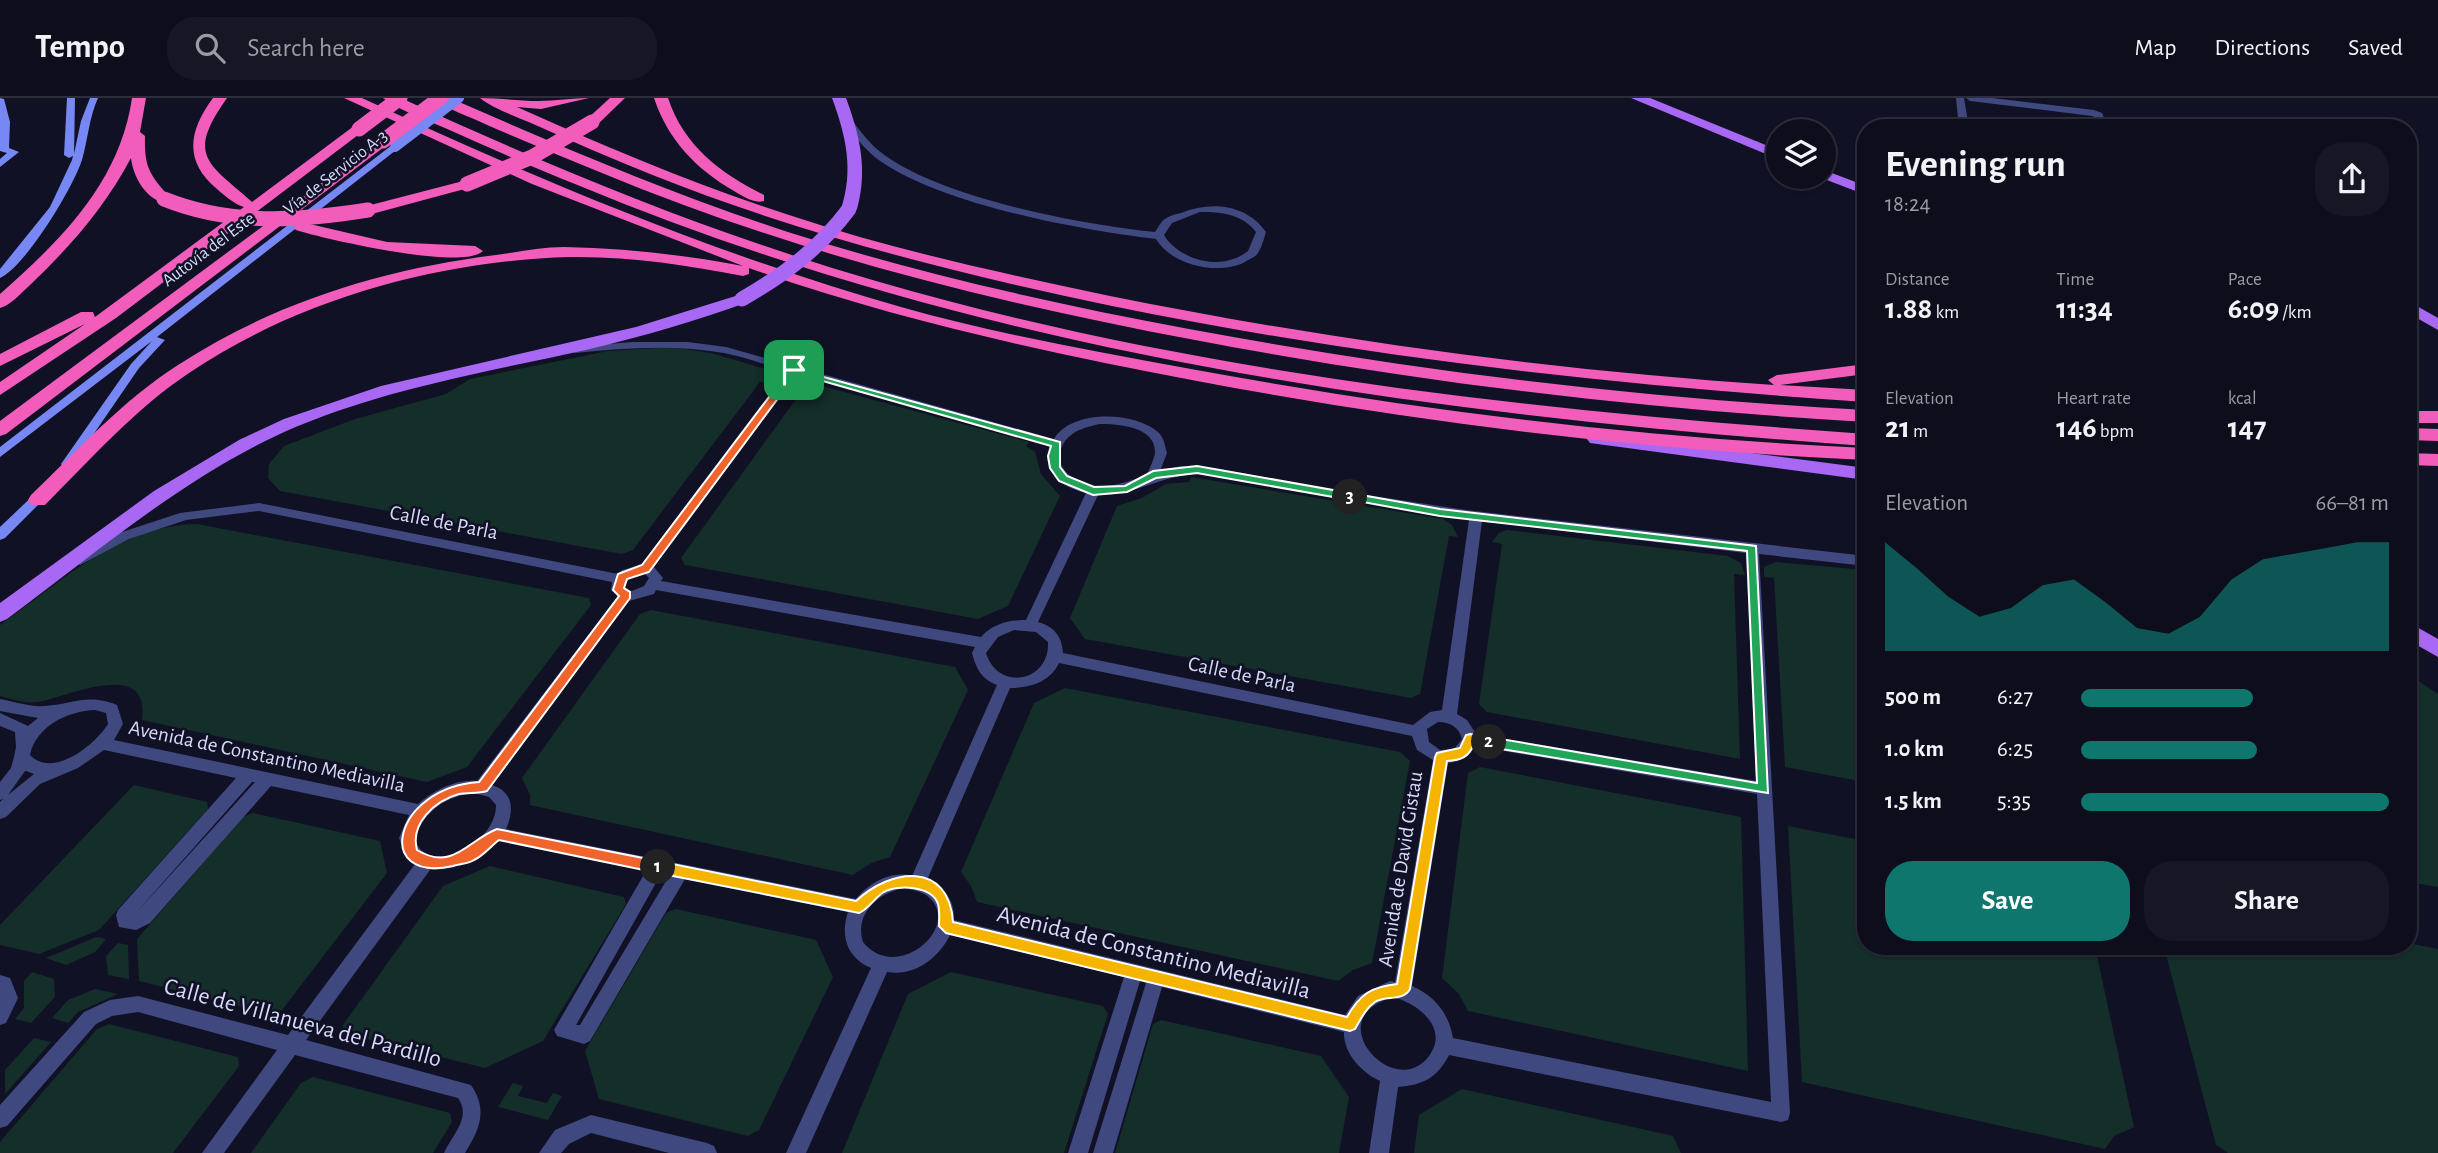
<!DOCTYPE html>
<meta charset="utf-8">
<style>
:root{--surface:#0d0d1c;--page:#161625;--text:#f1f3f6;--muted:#9a9ca3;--line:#2d2d3b;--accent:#0f766e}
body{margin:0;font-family:"Alegreya Sans",sans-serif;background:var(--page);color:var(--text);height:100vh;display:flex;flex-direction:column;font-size:26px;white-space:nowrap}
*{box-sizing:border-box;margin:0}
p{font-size:23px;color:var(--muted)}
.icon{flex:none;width:38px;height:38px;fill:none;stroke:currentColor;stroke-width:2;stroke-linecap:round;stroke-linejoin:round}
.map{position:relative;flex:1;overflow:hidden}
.sheet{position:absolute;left:1857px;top:21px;width:560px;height:836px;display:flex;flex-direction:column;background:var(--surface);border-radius:28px;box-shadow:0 2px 5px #0004,0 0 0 2px var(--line)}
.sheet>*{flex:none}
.controls{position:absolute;left:1766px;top:21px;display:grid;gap:14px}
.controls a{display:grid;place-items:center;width:70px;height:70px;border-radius:50%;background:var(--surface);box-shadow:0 2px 5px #0004,0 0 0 2px var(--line);font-size:35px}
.pin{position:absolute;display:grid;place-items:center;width:60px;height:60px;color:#fff;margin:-30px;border-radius:14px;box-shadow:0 4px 10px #0006}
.km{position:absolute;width:35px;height:35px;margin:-18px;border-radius:50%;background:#222;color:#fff;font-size:19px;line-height:35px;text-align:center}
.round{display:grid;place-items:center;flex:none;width:74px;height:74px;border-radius:28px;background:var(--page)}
.headline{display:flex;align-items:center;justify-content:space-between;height:119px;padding:0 28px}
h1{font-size:38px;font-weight:700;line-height:52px}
.stats{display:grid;grid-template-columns:repeat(3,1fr);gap:10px;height:119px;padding:7px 28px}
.stats div{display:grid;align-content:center}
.stats b{font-size:30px;font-weight:700}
.stats small{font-size:19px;font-weight:400}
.stats p{font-size:19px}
.chart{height:196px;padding:14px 28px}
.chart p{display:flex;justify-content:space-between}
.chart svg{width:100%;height:126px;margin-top:7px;fill:var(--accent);opacity:.7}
.action{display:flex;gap:14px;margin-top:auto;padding:14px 28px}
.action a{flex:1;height:80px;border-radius:28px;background:var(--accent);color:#fff;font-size:28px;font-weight:700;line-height:80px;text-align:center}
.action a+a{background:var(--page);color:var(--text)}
ul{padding:0 28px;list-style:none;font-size:23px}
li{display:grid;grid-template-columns:112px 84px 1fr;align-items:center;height:52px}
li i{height:18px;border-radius:9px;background:var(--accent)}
header{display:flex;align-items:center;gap:42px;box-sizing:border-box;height:98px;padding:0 35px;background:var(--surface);border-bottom:2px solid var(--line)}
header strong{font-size:33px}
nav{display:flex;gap:38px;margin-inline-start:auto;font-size:24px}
.search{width:490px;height:63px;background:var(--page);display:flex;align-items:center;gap:18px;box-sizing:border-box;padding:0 24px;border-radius:28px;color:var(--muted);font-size:26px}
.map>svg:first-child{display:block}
.green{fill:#142e29}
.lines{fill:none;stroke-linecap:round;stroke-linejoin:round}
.street{fill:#404880;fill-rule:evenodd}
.secondary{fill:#7788f4;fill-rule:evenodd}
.primary{fill:#a868f3;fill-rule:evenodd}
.highway{fill:#f25dbc;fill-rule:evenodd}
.secondary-bridge{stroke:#7788f4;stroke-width:10}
.primary-bridge{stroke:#a868f3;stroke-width:15}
.highway-bridge{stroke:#f25dbc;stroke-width:15}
.split-1{fill:#f0652b;stroke:#fff;stroke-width:2}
.split-2{fill:#f5b400;stroke:#fff;stroke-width:2}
.split-3{fill:#22a559;stroke:#fff;stroke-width:2}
.split-4{fill:#22a559;stroke:#fff;stroke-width:2}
.labels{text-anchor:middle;stroke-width:5;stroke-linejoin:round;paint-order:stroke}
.far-street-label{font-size:18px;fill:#d8dafc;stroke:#111125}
.street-label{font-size:21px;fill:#d8dafc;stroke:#111125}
.near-street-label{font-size:24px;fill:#d8dafc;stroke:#111125}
</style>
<header>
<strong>Tempo</strong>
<div class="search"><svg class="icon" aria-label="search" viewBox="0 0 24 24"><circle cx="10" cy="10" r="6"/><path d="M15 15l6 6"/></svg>Search here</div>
<nav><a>Map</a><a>Directions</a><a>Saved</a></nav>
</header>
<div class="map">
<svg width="2438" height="1055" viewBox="0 0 2438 1055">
<rect width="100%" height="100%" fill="#111125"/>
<g class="green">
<polygon points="671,249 711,255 766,271 771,282 768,286 760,284 633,452 622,456 280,393 268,380 269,366 284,348 355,321 446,296 470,281 608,253"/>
<polygon points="822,288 1029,344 1026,348 1035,354 1041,376 1060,398 1008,508 978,521 685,467 681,460 799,297 793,294 804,289"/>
<polygon points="1191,379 1443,421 1452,427 1458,439 1449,438 1420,596 1411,600 1085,541 1070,520 1117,408 1142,400 1166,386 1189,384"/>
<path d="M197 426 589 500 591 507 467 669 427 684 142 622C151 558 65 600 38 604 25 606 12 601 0 598V527C60 485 119 427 197 426Z"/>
<polygon points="1507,432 1728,458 1741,465 1745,477 1734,476 1740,661 1487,614 1479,606 1502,446 1492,444 1499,435"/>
<polygon points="1776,464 1865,472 1865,684 1785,669 1774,480 1764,479 1764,469"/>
<polygon points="651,512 955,569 968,592 890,759 871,765 853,777 530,707 530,697 522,680 640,516"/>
<polygon points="2408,576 2438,596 2438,789 2408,784"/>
<polygon points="1065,590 1400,654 1410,663 1372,865 1353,872 1338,883 977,804 971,788 961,774 1034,605"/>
<polygon points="1480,669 1741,719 1748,973 1468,913 1459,896 1442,880 1468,675"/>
<polygon points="134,687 207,704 208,711 99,832 39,856 0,847 0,827"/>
<polygon points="253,715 380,743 387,775 282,912 271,916 139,883 137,841 243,719"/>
<polygon points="1788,728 1865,743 1866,849 2095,849 2134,1029 2114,1038 2105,1051 1802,984"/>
<polygon points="490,768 624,799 626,806 543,943 485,970 344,935 343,927 443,788"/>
<polygon points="676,811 816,842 833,879 759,1032 748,1038 599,1001 585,953 666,815"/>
<polygon points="96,839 106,841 95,854 66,867 46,860"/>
<polygon points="118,845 128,847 129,881 108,877 106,858"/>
<polygon points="2408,845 2438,851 2438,1055 2228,1055 2216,1047 2164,849 2408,849"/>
<polygon points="32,874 54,881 55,899 31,925 15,921 24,910 24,883"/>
<polygon points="951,874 1103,908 1108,916 1064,1055 842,1055 908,896"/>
<polygon points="95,891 118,896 78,914 68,925 52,920 68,902"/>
<polygon points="1161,922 1321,958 1349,999 1339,1055 1115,1055 1153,926"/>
<polygon points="109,926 238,959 239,968 173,1055 0,1055 0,1044 97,931"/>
<polygon points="34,940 51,944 5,996 5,972"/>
<polygon points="313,979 450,1015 452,1024 433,1055 251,1055 301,985"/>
<polygon points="513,985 523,988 518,998 547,1005 553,995 562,998 548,1022 498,1009"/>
<polygon points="1462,991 1673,1038 1681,1055 1414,1055 1419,1017"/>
</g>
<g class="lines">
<g class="street">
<polygon points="1956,0 1964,0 1969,30 1959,30"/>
<polygon points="1966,0 1992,0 2094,12 2102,15 2109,30 2099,30 2095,19 2092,18 1970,3"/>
<path d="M844 20H850C860 32 870 47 883 56 944 101 1080 126 1155 134 1158 130 1161 123 1165 121 1169 118 1176 116 1181 115 1211 103 1246 106 1266 134 1264 140 1262 149 1258 155 1256 159 1249 161 1245 164 1218 178 1171 167 1156 141 1080 132 937 106 876 60 863 50 854 36 844 24ZM1200 114C1222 114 1242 116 1256 134L1248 153C1244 156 1238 160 1233 161 1210 170 1176 158 1164 137L1172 125Z"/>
<path d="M632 244H688L726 249 1054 341C1071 311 1136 313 1159 335 1164 340 1165 348 1167 355L1160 373 1181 368 1215 370 1334 392 1466 412 1866 458V468L1759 456 1790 1015 1788 1022 1781 1024 1449 957C1437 980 1423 987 1398 989L1389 1055H1369L1380 983C1362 975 1343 955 1344 934L1162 889 1113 1055H1093L1146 885 1140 883 1088 1055H1068L1124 879 950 837C939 860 914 879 887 874L806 1055H786L871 870C847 860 840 838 848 814L685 781 590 943 584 946 557 938 554 932 646 773 498 743C480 763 456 772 430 772L306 942 471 987C488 1012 480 1031 465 1055H444C452 1037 472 1020 458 1000L295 957 224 1055H202L277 952 138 914 112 918 96 926 7 1028 0 1030V1007L84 914 110 902 138 898 288 937 415 766 406 758 399 740 409 717 271 688 150 825 136 832 119 829 116 817 118 812 236 680 104 652 78 670 40 686 6 719 0 721V704L3 701 0 702V684L11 670 14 659 16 649 15 634 0 628V615L28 628 38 620 0 613V601C15 604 30 609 45 608 73 606 88 595 117 607L123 626 114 642 418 706C434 692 456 681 477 683L618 498 611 492 612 484 259 413 186 422 129 441 80 467 73 462 75 459 119 435 180 415 259 405 618 476 622 472 641 467 787 273C766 267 745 259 724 255 675 246 624 250 575 255L569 252 575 249ZM797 276 1051 348 1047 360C1051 381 1066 390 1086 395L1026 522C1008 522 993 526 981 539L661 483 663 480 654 469ZM1099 326C1118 326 1156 328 1155 355 1154 362 1149 371 1147 377 1132 382 1116 389 1099 388 1075 387 1048 368 1065 343 1073 332 1087 329 1099 326ZM1198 376 1469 422 1442 612 1430 614 1413 627 1063 555C1062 539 1055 529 1038 524L1098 397C1132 398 1163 377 1198 376ZM1482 423 1746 455 1756 683 1476 636 1467 622 1457 616ZM645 476 649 480 644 488 632 493 625 490C626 479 636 478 645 476ZM656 492 975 549 972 555C976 570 981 581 997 587L912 778C891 772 869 785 856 801L506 731C514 713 514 694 492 687L629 503 654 496ZM1014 532 1036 534 1048 544C1050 584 998 594 986 555L998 539ZM1059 565 1412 638 1417 652 1433 662 1395 884 1390 883 1358 898 1345 917 954 822C955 804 945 788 927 782L1010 590C1030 590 1050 584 1059 565ZM95 612 106 615 108 626C95 647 53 681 30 657 36 628 68 613 95 612ZM1438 624C1450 624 1459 629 1462 641L1454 651 1440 652 1429 644 1427 631ZM1475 648 1757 696 1771 1004 1453 940C1449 916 1435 898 1412 888L1448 665C1460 663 1469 660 1475 648ZM26 673 34 676 8 697 25 673ZM252 684H255L135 816ZM474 695 489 699 496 707C497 747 424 781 415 740 424 713 446 698 474 695ZM661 776 669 778 580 927H576ZM905 790C912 792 920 793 926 797 966 826 897 887 863 844 854 815 879 794 905 790ZM1391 899C1415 903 1448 928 1431 955 1402 1002 1334 938 1372 909 1377 905 1385 902 1391 899Z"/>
<polygon points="0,877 10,880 18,900 6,925 0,927"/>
<polygon points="591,1017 707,1045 714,1048 717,1055 669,1055 591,1035 569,1046 561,1055 539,1055 555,1032"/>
</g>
<g class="secondary">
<polygon points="0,0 4,1 10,24 9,50 19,54 0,69 0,61 7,55 0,53"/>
<path d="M67 0H75L74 56 81 23 90 0H98C89 20 88 41 82 62 73 90 25 169 0 180V171L50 109 72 62 73 58 69 60 64 57Z"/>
<polygon points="392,47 400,49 157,239 165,242 139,270 71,369 63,369 61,366 131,266 152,243 0,359 0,349"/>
<polygon points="45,389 49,390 51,393 49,396 5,440 0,442 0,429 41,390"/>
</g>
<g class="primary">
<path d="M832 0H846C860 38 868 72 857 111L849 116 841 111C854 72 846 38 832 0Z"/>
<polygon points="1631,0 1650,0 1778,52 1778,61"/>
<polygon points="1824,72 1866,88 1866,97 1819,79 1824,79"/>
<path d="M742 196 748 198V204C696 223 644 238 590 251 492 273 392 289 298 328 191 373 100 452 7 521L0 524V505L154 393 239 342 284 321 381 288 636 229Z"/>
<polygon points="2408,203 2438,220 2438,232 2408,215"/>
<polygon points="1596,335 1866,370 1866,382 1590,345 1587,341 1590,337"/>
<polygon points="2408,524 2438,541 2438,559 2408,542"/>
</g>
<g class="highway">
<path d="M132 0H146L140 34 145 38C144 72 151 77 171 101L164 105C145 100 133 78 131 60 105 109 70 149 30 187 21 195 11 207 0 210V196C61 142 120 84 132 0Z"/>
<path d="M213 0H227C185 59 209 65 252 104L354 28 366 31 116 220 0 297V284L85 226 0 268V256L81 214H93L95 219 244 109C234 106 225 98 217 91 183 63 189 32 213 0Z"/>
<path d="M344 0H362C536 81 715 156 901 209 996 236 1094 253 1191 271 1414 312 1638 340 1866 350V362C1640 352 1419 325 1197 283 1045 254 896 222 749 170V176L743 178C687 167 627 158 570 159 437 163 299 201 189 275 135 311 91 361 45 407H31L28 402 31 397C78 352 123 302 178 267 273 205 383 171 496 157 518 154 542 149 564 149 624 150 685 157 743 168L532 86Z"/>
<path d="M383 0H401C555 71 713 136 876 183 1190 275 1539 313 1866 336V348C1428 317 987 257 580 88 534 70 490 50 445 30 425 21 400 13 383 0Z"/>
<path d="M432 0H450C562 49 674 97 791 135 921 176 1055 206 1189 231 1413 273 1638 300 1866 312V324C1640 311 1416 284 1195 242 992 204 792 154 602 75 563 59 524 43 485 26 468 18 447 11 432 0Z"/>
<path d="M480 0C501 0 518 3 539 3 555 3 572 0 589 0L541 11 517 9C606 49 696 87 789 117 893 152 1002 175 1110 198 1329 242 1551 272 1774 287L1768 282 1777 277 1866 266V276L1780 287 1866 292V304C1612 287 1361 259 1112 208 954 175 800 136 650 76 610 60 571 43 531 25 515 18 494 11 480 0Z"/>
<polygon points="610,0 625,0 597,27 587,27 587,21"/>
<path d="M654 0H668C684 48 720 75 764 97V103C754 106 743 98 734 93 696 71 668 42 654 0Z"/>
<polygon points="383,39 388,40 388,46 6,336 0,338 0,323"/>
<polygon points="467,82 474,86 472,89 368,117 360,112 363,109"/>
<path d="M301 124 387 144 475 148 483 153C463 173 324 141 296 132L293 129Z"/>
<rect x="2408" y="313" width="30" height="12"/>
<polygon points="2408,330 2438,331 2438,343 2408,342"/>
<polygon points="2408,355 2438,356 2438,368 2408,367"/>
</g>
<polyline class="secondary-bridge" points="395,49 459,0"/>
<path class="primary-bridge" d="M742 201C784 177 820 150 849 111"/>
<g class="highway-bridge">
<polyline points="359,31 400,0"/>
<polyline points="383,43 440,0"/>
<polyline points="467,86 532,59 592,24"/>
<path d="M164 101C231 128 298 123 368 112"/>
</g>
</g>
<path class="split-1" d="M791 270 799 272 649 474 627 481 624 490 630 494V500L487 693C478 696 468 694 459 696 434 703 410 726 417 752 453 774 468 742 497 731L658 763 664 769 663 773 658 775 499 742C491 748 483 758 474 762 468 766 459 766 453 768 373 786 392 690 479 684L619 498 613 492 618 476 642 467Z"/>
<path class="split-2" d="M1470 636 1489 639 1495 644 1489 649 1474 646C1468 660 1461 662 1447 663L1410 891C1403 904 1385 897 1375 904 1365 911 1361 921 1355 931L1350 933 946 835 939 828C939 822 940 813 938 806 932 788 898 786 884 794 874 800 869 811 859 815L658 775 651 769 658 763 856 803C891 770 949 763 953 824L1347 919C1360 896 1371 889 1397 886L1435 659 1437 655 1460 650 1466 637Z"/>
<polygon class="split-3" points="1350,395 1440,411 1756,448 1768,695 1489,649 1483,644 1489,639 1757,685 1747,453 1440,418 1346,401 1346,396"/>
<polygon class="split-4" points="791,270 1060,344 1060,369 1067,378 1094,389 1125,388 1153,373 1197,368 1350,395 1355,399 1350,402 1197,375 1156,380 1127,394 1093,397 1059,383 1050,370 1048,358 1051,348 791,274"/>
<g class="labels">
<g class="far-street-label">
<text transform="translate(335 74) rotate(-38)" y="6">Vía de Servicio A-3</text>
<text transform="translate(208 151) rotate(-37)" y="6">Autovía del Este</text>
</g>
<g class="street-label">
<text transform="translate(444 424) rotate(11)" y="7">Calle de Parla</text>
<text transform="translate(1242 576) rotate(12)" y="7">Calle de Parla</text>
<text transform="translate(267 658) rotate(12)" y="7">Avenida de Constantino Mediavilla</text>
<text transform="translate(1400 771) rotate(-81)" y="7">Avenida de David Gistau</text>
</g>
<g class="near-street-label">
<text transform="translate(1154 854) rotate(14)" y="8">Avenida de Constantino Mediavilla</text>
<text transform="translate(303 924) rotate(15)" y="8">Calle de Villanueva del Pardillo</text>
</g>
</g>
</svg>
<div class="controls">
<a><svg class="icon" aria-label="layers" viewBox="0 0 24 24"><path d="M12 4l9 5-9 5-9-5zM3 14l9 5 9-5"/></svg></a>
</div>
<div class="pin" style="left:794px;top:272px;background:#1e9e55"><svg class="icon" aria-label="arrive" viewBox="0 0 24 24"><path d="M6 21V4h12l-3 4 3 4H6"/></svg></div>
<b class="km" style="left:658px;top:769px">1</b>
<b class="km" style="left:1489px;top:644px">2</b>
<b class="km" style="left:1350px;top:399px">3</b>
<section class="sheet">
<div class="headline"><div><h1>Evening run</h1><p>18:24</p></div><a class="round"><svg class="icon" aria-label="share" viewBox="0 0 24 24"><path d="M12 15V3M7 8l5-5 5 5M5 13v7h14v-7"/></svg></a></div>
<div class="stats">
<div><p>Distance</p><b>1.88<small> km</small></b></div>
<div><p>Time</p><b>11:34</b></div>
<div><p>Pace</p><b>6:09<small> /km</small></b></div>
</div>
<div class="stats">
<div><p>Elevation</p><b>21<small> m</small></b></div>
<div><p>Heart rate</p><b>146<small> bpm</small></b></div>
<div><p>kcal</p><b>147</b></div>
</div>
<div class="chart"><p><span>Elevation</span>66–81 m</p>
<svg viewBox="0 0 160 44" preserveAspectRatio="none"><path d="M0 44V6L10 15L20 25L30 32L40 29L50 21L60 19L70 27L80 36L90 38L100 32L110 19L120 12L130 10L140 8L150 6L160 6V44z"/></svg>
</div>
<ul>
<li><b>500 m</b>6:27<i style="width:56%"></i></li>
<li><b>1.0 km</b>6:25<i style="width:57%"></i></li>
<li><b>1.5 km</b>5:35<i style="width:100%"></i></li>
</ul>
<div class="action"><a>Save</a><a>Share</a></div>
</section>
</div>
